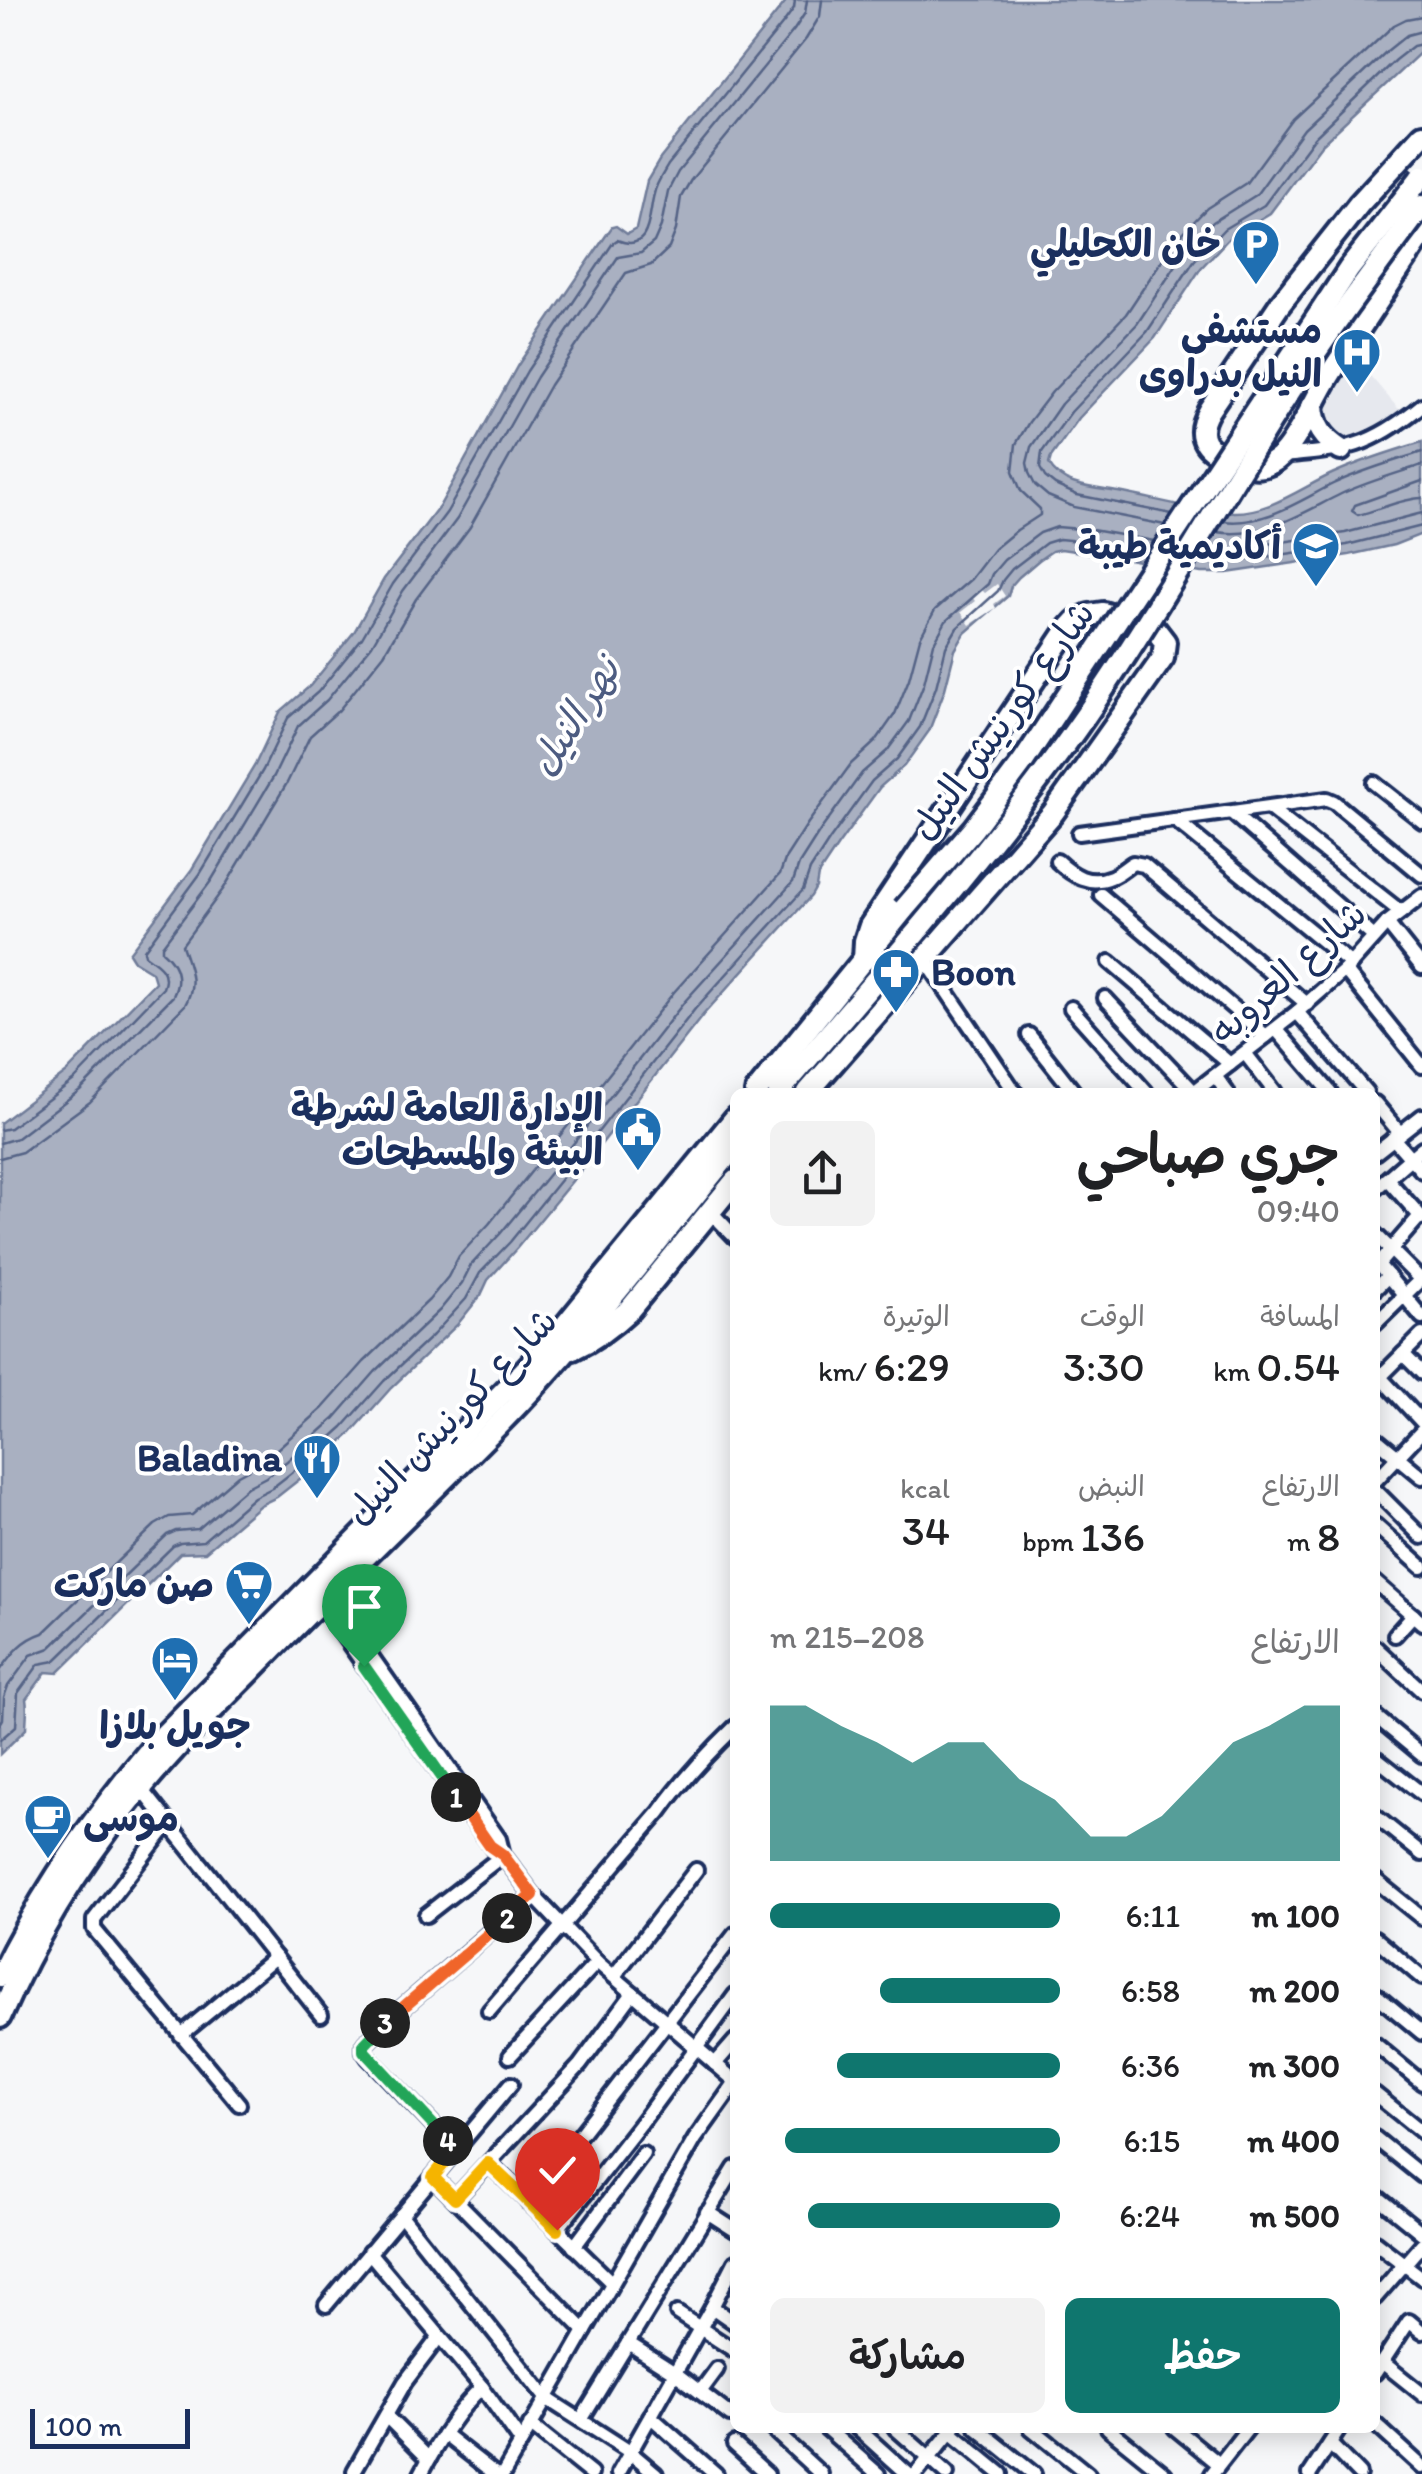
<!DOCTYPE html>
<html lang="ar">
<meta charset="utf-8">
<style>
:root{--surface:#fff;--page:#f2f2f2;--text:#202124;--muted:#757577;--accent:#0f766e}
body{margin:0;font-family:Itim,"Playpen Sans Arabic",sans-serif;background:var(--page);color:var(--text);direction:rtl;height:100vh;display:flex;flex-direction:column;font-size:38px;white-space:nowrap}
*{box-sizing:border-box;margin:0}
p{font-size:32px;color:var(--muted)}
.icon{flex:none;width:55px;height:55px;fill:none;stroke:currentColor;stroke-width:2;stroke-linecap:round;stroke-linejoin:round}
.map{position:relative;flex:1;overflow:hidden;direction:ltr}
.side{position:absolute;left:730px;top:1088px;width:650px;height:1345px;display:flex;flex-direction:column;background:var(--surface);border-radius:15px;box-shadow:0 5px 25px #0003;direction:rtl}
.side>*{flex:none}
.scale{position:absolute;left:30px;bottom:25px;width:160px;box-sizing:border-box;padding-left:10px;border:5px solid #1b2f5e;border-top:0;font-size:28px;line-height:35px;white-space:nowrap;color:#1b2f5e;-webkit-text-stroke:8px #fff;paint-order:stroke}
.pin{position:absolute;display:grid;place-items:center;width:85px;height:85px;color:#fff;margin:-102px -42px;border-radius:50% 50% 50% 0;rotate:-45deg;box-shadow:0 0 10px #0007}
.pin .icon{rotate:45deg}
.km{position:absolute;width:50px;height:50px;margin:-25px;border-radius:50%;background:#222;color:#fff;font-size:28px;line-height:50px;text-align:center}
.round{display:grid;place-items:center;flex:none;width:105px;height:105px;border-radius:15px;background:var(--page)}
.head{display:flex;align-items:center;justify-content:space-between;height:170px;padding:0 40px}
h1{font-size:55px;font-weight:600;line-height:75px}
.metrics{display:grid;grid-template-columns:repeat(3,1fr);gap:15px;height:170px;padding:10px 40px}
.metrics div{display:grid;align-content:center}
.metrics b{font-size:42px;font-weight:600}
.metrics small{font-size:28px;font-weight:400}
.metrics p{font-size:28px}
.chart{height:280px;padding:20px 40px}
.chart p{display:flex;justify-content:space-between}
.chart svg{width:100%;height:180px;margin-top:10px;fill:var(--accent);opacity:.7}
.cta{display:flex;gap:20px;margin-top:auto;padding:20px 40px}
.cta a{flex:1;height:115px;border-radius:15px;background:var(--accent);color:#fff;font-size:40px;font-weight:600;line-height:115px;text-align:center}
.cta a+a{background:var(--page);color:var(--text)}
ul{padding:0 40px;list-style:none;font-size:32px}
li{display:grid;grid-template-columns:160px 120px 1fr;align-items:center;height:75px}
li i{height:25px;border-radius:12px;background:var(--accent)}
.map>svg:first-child{display:block}
.built{fill:#e6e8ee}
.water{fill:#a9b0c1;stroke:#707c99;stroke-width:2.5}
.pier{fill:#f6f7f9}
.lines{fill:none;stroke-linecap:round;stroke-linejoin:round}
.shore{stroke:#546386;stroke-width:2.5}
.minor-casing{stroke:#1b2f5e;stroke-width:20}
.trunk-casing{stroke:#1b2f5e;stroke-width:28}
.minor{stroke:#fff;stroke-width:12}
.trunk{stroke:#fff;stroke-width:20}
.trunk-bridge-casing{stroke:#1b2f5e;stroke-width:28;stroke-linecap:butt}
.trunk-bridge{stroke:#fff;stroke-width:20}
.split-1-casing{stroke:#fff;stroke-width:20}
.split-2-casing{stroke:#fff;stroke-width:20}
.split-3-casing{stroke:#fff;stroke-width:20}
.split-4-casing{stroke:#fff;stroke-width:20}
.split-5-casing{stroke:#fff;stroke-width:20}
.split-6-casing{stroke:#fff;stroke-width:20}
.split-1{stroke:#22a559;stroke-width:12}
.split-2{stroke:#f0652b;stroke-width:12}
.split-3{stroke:#f0652b;stroke-width:12}
.split-4{stroke:#22a559;stroke-width:12}
.split-5{stroke:#f5b400;stroke-width:12}
.split-6{stroke:#f5b400;stroke-width:12}
.labels{text-anchor:middle;stroke-width:8;stroke-linejoin:round;paint-order:stroke}
.poi-label{font-size:38px;font-weight:bold;fill:#1b2f5e;stroke:#fff;text-anchor:end}
.street-label{font-size:38px;fill:#1b2f5e;stroke:#fff}
.water-label{font-size:40px;font-style:italic;fill:#4d5c81;stroke:#fff}
</style>
<div class="map">
<svg width="1422" height="2474" viewBox="0 0 1422 2474">
<rect width="100%" height="100%" fill="#f6f7f9"/>
<filter id="ink" filterUnits="userSpaceOnUse"><feTurbulence type="fractalNoise" baseFrequency=".01" numOctaves="2"/><feDisplacementMap in="SourceGraphic" scale="20" xChannelSelector="R" yChannelSelector="G"/><feConvolveMatrix kernelMatrix="1 2 1 2 8 2 1 2 1" color-interpolation-filters="sRGB"/></filter>
<g filter="url(#ink)">
<polygon class="built" points="1353,356 1403,414 1370,432 1355,436 1337,435 1328,427 1323,401"/>
<path class="water" d="M787 0H1422V51L1321 145 1270 213 1230 237 1201 268 1155 338 1079 418 1051 457 1049 464C1061 487 1095 488 1118 492 1156 499 1195 511 1233 512 1270 513 1302 487 1334 473 1363 460 1392 451 1422 442V534L1394 545 1349 555 1227 573H1201L1134 560 1061 549 1052 551 1039 560 1019 577 1011 586 1008 596 965 633 955 650 945 689 929 731 904 766 880 787 838 845 818 875 816 887 811 896 703 1015 573 1180 517 1248 488 1280 481 1295 457 1325 391 1388 350 1434 301 1478 277 1497 260 1505 205 1552 180 1553 58 1673 46 1672 26 1699C28 1710 26 1718 26 1729L0 1754V1123L67 1072 155 982 152 972 134 961 129 953 192 869 255 765 280 712 310 686 354 632 384 579 439 507 518 365 605 237 612 227 616 226 627 234 636 229 647 181 660 159Z"/>
<polygon class="pier" points="997,584 1005,596 994,604 996,608 970,625 961,612 975,601 972,597 982,590 985,593"/>
<g class="lines">
<g class="shore">
<path d="M1422 481 1355 505 1352 511 1358 515C1379 510 1400 499 1422 498"/>
<polyline points="1172,514 1077,495 1055,485 1045,477 1040,468 1042,452 1071,412 1147,332 1194,261 1224,229 1264,205 1314,138 1395,60 1413,46 1422,44"/>
<path d="M1224 521C1264 526 1299 501 1333 484 1362 470 1392 462 1422 452"/>
<polyline points="1165,525 1074,507 1048,496 1035,485 1029,473 1027,463 1031,447 1061,404 1137,324 1184,253 1213,222 1256,195 1304,129 1387,51 1407,35 1422,31"/>
<path d="M1217 532C1264 539 1300 514 1341 494 1367 482 1395 474 1422 465"/>
<polyline points="1206,551 1225,550 1345,533 1422,513"/>
<polyline points="1198,562 1226,563 1347,545 1422,526"/>
<path d="M0 1130 10 1128 74 1080 163 988C170 971 158 964 145 955L144 950 200 874 263 770 288 718 318 692 362 638 393 584 447 512 527 371 613 243 617 240C652 254 648 215 654 194 656 183 663 174 668 165L784 22 794 8 795 0"/>
<path d="M0 1143 17 1138 80 1090 173 996C182 978 176 963 162 951V946L211 881 274 776 298 726 327 700 372 645 403 591 457 519 537 377 618 257 641 253 654 242 661 226 668 191 678 172 794 30 805 13 807 0"/>
<path d="M0 1158 22 1152 90 1102 185 1005C198 982 189 967 182 945L224 888 287 783 310 736 339 710 384 654 416 599 470 527 550 385 626 273 651 265 669 248 676 230 681 197 691 180 806 39 820 16 822 0"/>
<path d="M0 1671C13 1653 22 1640 43 1633L155 1525 169 1517 192 1515 238 1475 258 1464 277 1449 323 1408 364 1362 429 1300 448 1277 459 1256 489 1224 543 1157 674 992 780 874 786 857 808 823 851 764 876 741 895 714 909 679 920 638 935 610 971 579 994 549 1017 530 1040 515V509L1021 491 1013 471 1016 444 1029 422 1052 392 1126 314 1174 242 1207 208 1246 183 1293 119 1394 25 1406 19 1422 16"/>
<polyline points="0,1724 3,1719 4,1697 8,1686 31,1655 50,1648 167,1535 176,1531 198,1529 247,1487 266,1477 287,1461 334,1419 375,1372 440,1310 462,1283 471,1265 500,1234 555,1167 685,1001 793,882 799,864 820,831 862,773 887,751 909,721 924,683 934,643 946,621 988,584 992,574 1004,560 1040,533 1057,527 1092,530 1154,541"/>
<polyline points="0,1740 16,1726 18,1693 39,1664 55,1661 173,1546 180,1543 203,1541 254,1497 272,1488 295,1470 343,1427 384,1381 433,1335 466,1299 480,1273 510,1242 565,1174 695,1009 803,890 810,870 830,839 872,781 897,759 920,727 936,687 946,647 957,628 998,591 1003,580 1012,569 1046,543 1059,539 1090,542 1147,552"/>
</g>
<g class="minor-casing">
<g id="minor">
<path d="M1281 456C1346 450 1370 448 1422 405"/>
<polyline points="1374,783 1422,821"/>
<polyline points="1269,808 1401,912"/>
<polyline points="1232,813 1374,937"/>
<polyline points="1175,820 1351,964"/>
<polyline points="1079,833 1327,799 1334,802 1422,875"/>
<path d="M1057 861C1073 876 1089 886 1111 877 1119 874 1126 867 1133 863L1144 865 1307 1004"/>
<polyline points="1101,895 1266,1036"/>
<polyline points="1387,923 1422,967"/>
<polyline points="925,959 1015,1092"/>
<polyline points="1110,962 1230,1064"/>
<polyline points="1345,970 1422,1066"/>
<polyline points="1105,998 1194,1092"/>
<polyline points="1071,1008 1146,1092"/>
<polyline points="1297,1012 1366,1092"/>
<polyline points="1276,1029 1330,1092"/>
<polyline points="1029,1035 1074,1092"/>
<polyline points="1245,1053 1275,1092"/>
<polyline points="1215,1076 1227,1092"/>
<polyline points="1194,1092 1297,1012 1345,970 1387,923 1422,896"/>
<polyline points="1375,1103 1400,1133"/>
<polyline points="1393,1138 1422,1171"/>
<polyline points="1375,1153 1422,1116"/>
<polyline points="1387,1179 1422,1218"/>
<polyline points="1375,1189 1422,1148"/>
<polyline points="710,1211 735,1237"/>
<polyline points="1375,1234 1421,1280"/>
<polyline points="1375,1261 1381,1261 1420,1216"/>
<polyline points="1377,1263 1422,1317"/>
<polyline points="1375,1289 1388,1276"/>
<polyline points="1375,1324 1422,1278"/>
<polyline points="1403,1354 1422,1373"/>
<polyline points="1380,1377 1422,1422"/>
<polyline points="1375,1382 1422,1335"/>
<polyline points="1375,1438 1422,1477"/>
<polyline points="1375,1481 1422,1431"/>
<polyline points="1375,1490 1422,1537"/>
<polyline points="1375,1525 1422,1567"/>
<polyline points="1375,1582 1422,1623"/>
<polyline points="327,1593 499,1839 503,1855"/>
<polyline points="319,1601 494,1850 503,1855 533,1895 597,1962 735,2081"/>
<polyline points="1395,1635 1413,1615"/>
<polyline points="1375,1647 1422,1691"/>
<polyline points="1375,1716 1422,1755"/>
<polyline points="1375,1757 1422,1794"/>
<polyline points="141,1788 321,2015"/>
<polyline points="1375,1816 1422,1854"/>
<polyline points="169,1823 94,1920 94,1929 239,2104"/>
<polyline points="1375,1880 1422,1918"/>
<polyline points="426,1915 503,1855"/>
<polyline points="1375,1938 1422,1978"/>
<polyline points="614,1976 696,1870"/>
<polyline points="1375,1994 1422,2033"/>
<path d="M489 2011 660 1812C682 1781 707 1754 735 1727"/>
<polyline points="181,2035 275,1957"/>
<polyline points="1375,2044 1422,2083"/>
<polyline points="510,2056 597,1962"/>
<polyline points="715,2064 735,2041"/>
<polyline points="1375,2094 1422,2132"/>
<polyline points="1375,2138 1422,2176"/>
<polyline points="456,2149 368,2057 364,2051 364,2045 385,2023 533,1895"/>
<polyline points="489,2163 612,2283"/>
<polyline points="433,2177 585,2331"/>
<polyline points="1375,2195 1422,2233"/>
<polyline points="455,2199 580,2065 633,1993"/>
<polyline points="528,2202 735,1934"/>
<polyline points="707,2212 735,2230"/>
<polyline points="401,2215 546,2398 630,2452 656,2474"/>
<polyline points="557,2230 641,2123 735,1995"/>
<polyline points="1375,2242 1422,2278"/>
<polyline points="574,2247 643,2154"/>
<polyline points="369,2252 482,2387 521,2442"/>
<polyline points="1375,2298 1422,2244"/>
<polyline points="326,2305 511,2084"/>
<polyline points="712,2307 735,2323"/>
<polyline points="677,2313 735,2351"/>
<polyline points="628,2343 675,2373 730,2415 735,2414"/>
<polyline points="1382,2362 1422,2394"/>
<polyline points="1375,2373 1409,2321 1422,2332"/>
<polyline points="700,2392 717,2369"/>
<polyline points="386,2416 429,2459"/>
<polyline points="650,2416 716,2474"/>
<polyline points="581,2420 735,2168"/>
<polyline points="1375,2424 1422,2467"/>
<polyline points="530,2425 591,2474"/>
<polyline points="771,2428 821,2474"/>
<polyline points="826,2428 878,2474"/>
<polyline points="857,2428 908,2474"/>
<polyline points="895,2428 947,2474"/>
<polyline points="977,2428 1034,2474"/>
<polyline points="1031,2428 1088,2474"/>
<polyline points="1108,2428 1165,2474"/>
<polyline points="1175,2428 1219,2464"/>
<polyline points="950,2432 1001,2474"/>
<polyline points="444,2434 495,2474"/>
<polyline points="734,2444 767,2474"/>
<polyline points="1330,2444 1359,2474"/>
<polyline points="354,2471 405,2382 439,2337"/>
<path d="M421 2474C437 2443 456 2411 482 2387"/>
<polyline points="503,2474 695,2139 735,2083"/>
<polyline points="618,2474 712,2307 735,2262"/>
<polyline points="916,2474 954,2428"/>
<polyline points="1212,2474 1248,2428"/>
<polyline points="1310,2474 1340,2428"/>
</g>
</g>
<g class="trunk-casing">
<g id="trunk">
<path d="M1422 135 1359 204 1280 304 1209 410C1192 439 1208 451 1233 461 1252 469 1267 470 1282 455 1298 439 1316 397 1329 376 1359 328 1391 282 1422 235"/>
<path d="M1313 405C1314 426 1323 439 1341 450"/>
<polyline points="756,1092 904,909"/>
<polyline points="779,1092 921,927"/>
<polyline points="808,1092 1053,813 1163,658 1165,642 1155,629 1103,613 1089,615 1076,621 1066,632 870,926 865,941 864,960"/>
<path d="M573 1349C595 1339 612 1326 630 1309L735 1181"/>
<path d="M0 1976C41 1892 94 1816 154 1745L523 1372 558 1334 735 1118"/>
<path d="M0 2017C33 1941 77 1868 129 1803 165 1757 206 1716 247 1675 330 1590 416 1508 500 1423 585 1337 658 1239 735 1146"/>
</g>
</g>
<use href="#minor" class="minor"/>
<use href="#trunk" class="trunk"/>
<g class="trunk-bridge-casing">
<g id="trunk-bridge">
<polyline points="904,909 973,829 1023,762 1349,269 1422,176"/>
<path d="M921 927C978 859 1034 790 1084 718 1157 612 1220 499 1290 391 1331 327 1377 267 1422 206"/>
</g>
</g>
<use href="#trunk-bridge" class="trunk-bridge"/>
</g>
</g>
<g class="lines" filter="url(#ink)">
<g class="split-1-casing">
<polyline id="split-1" points="364,1666 456,1797"/>
</g>
<g class="split-2-casing">
<polyline id="split-2" points="456,1797 490,1846 503,1855 533,1895 507,1918"/>
</g>
<g class="split-3-casing">
<polyline id="split-3" points="385,2023 507,1918"/>
</g>
<g class="split-4-casing">
<polyline id="split-4" points="385,2023 364,2045 364,2051 448,2141"/>
</g>
<g class="split-5-casing">
<polyline id="split-5" points="448,2141 456,2149 433,2177 455,2199 488,2163 512,2186"/>
</g>
<g class="split-6-casing">
<polyline id="split-6" points="512,2186 557,2230"/>
</g>
<use href="#split-1" class="split-1"/>
<use href="#split-2" class="split-2"/>
<use href="#split-3" class="split-3"/>
<use href="#split-4" class="split-4"/>
<use href="#split-5" class="split-5"/>
<use href="#split-6" class="split-6"/>
</g>
<defs>
<g id="parking-pin" transform="scale(2.5)"><path d="M0 17L-7.5 6A9.5 9.5 0 1 1 7.5 6Z" fill="#1f6fb2" stroke="#fff"/><path d="M-3.5-5.5H1a3.5 3.5 0 0 1 0 7H-1V5.5H-3.5ZM-1-3.4V-.6H.8a1.4 1.4 0 0 0 0-2.8Z" fill="#fff"/></g>
<g id="hospital-pin" transform="scale(2.5)"><path d="M0 17L-7.5 6A9.5 9.5 0 1 1 7.5 6Z" fill="#1f6fb2" stroke="#fff"/><path d="M-5-5h3v3.5h4V-5h3V5h-3V1.5h-4V5h-3Z" fill="#fff"/></g>
<g id="university-pin" transform="scale(2.5)"><path d="M0 17L-7.5 6A9.5 9.5 0 1 1 7.5 6Z" fill="#1f6fb2" stroke="#fff"/><path d="M0-5L7-2L0 1L-7-2ZM-4 1L0 2.5L4 1V4Q0 6-4 4Z" fill="#fff"/></g>
<g id="pharmacy-pin" transform="scale(2.5)"><path d="M0 17L-7.5 6A9.5 9.5 0 1 1 7.5 6Z" fill="#1f6fb2" stroke="#fff"/><path d="M-2-6h4v4h4v4h-4v4h-4v-4h-4v-4h4Z" fill="#fff"/></g>
<g id="civic-pin" transform="scale(2.5)"><path d="M0 17L-7.5 6A9.5 9.5 0 1 1 7.5 6Z" fill="#1f6fb2" stroke="#fff"/><path d="M-.6-6.5H3V-4.5H.6V-3L4-1V1h2V6H-6V1h2V-1L-.6-3ZM-1.2 2.5V6h2.4V2.5Z" fill="#fff"/></g>
<g id="restaurant-pin" transform="scale(2.5)"><path d="M0 17L-7.5 6A9.5 9.5 0 1 1 7.5 6Z" fill="#1f6fb2" stroke="#fff"/><path d="M-5-6h1v4h1v-4h1v4h1v-4h1v5L-1.5 .5V6h-2V.5L-5-1ZM5-6V6H3V1.5H1.5Q1.5-4 5-6Z" fill="#fff"/></g>
<g id="supermarket-pin" transform="scale(2.5)"><path d="M0 17L-7.5 6A9.5 9.5 0 1 1 7.5 6Z" fill="#1f6fb2" stroke="#fff"/><path d="M-6-5.5h2.5l.6 2H6L4.5 2H-2.5L-4.4-4H-6ZM-1.5 3.2a1.3 1.3 0 1 0 .1 0ZM3 3.2a1.3 1.3 0 1 0 .1 0Z" fill="#fff"/></g>
<g id="hotel-pin" transform="scale(2.5)"><path d="M0 17L-7.5 6A9.5 9.5 0 1 1 7.5 6Z" fill="#1f6fb2" stroke="#fff"/><path d="M-6-4.5h1.5V1H6V5H4.5V3h-9V5H-6ZM-4 0a1.8 1.8 0 1 1 3.6 0ZM.5 0V-2.5h3Q6-2.5 6 0Z" fill="#fff"/></g>
<g id="cafe-pin" transform="scale(2.5)"><path d="M0 17L-7.5 6A9.5 9.5 0 1 1 7.5 6Z" fill="#1f6fb2" stroke="#fff"/><path d="M-5.5-4.5H6V0H3Q3 3.5 0 3.5H-2.5Q-5.5 3.5-5.5 0ZM3-3.2v2h1.7v-2ZM-6 4.5H4V6H-6Z" fill="#fff"/></g>
</defs>
<g fill-rule="evenodd">
<use href="#parking-pin" x="1256" y="244"/>
<use href="#hospital-pin" x="1357" y="352"/>
<use href="#university-pin" x="1316" y="546"/>
<use href="#pharmacy-pin" x="896" y="972"/>
<use href="#civic-pin" x="638" y="1130"/>
<use href="#restaurant-pin" x="317" y="1458"/>
<use href="#supermarket-pin" x="249" y="1584"/>
<use href="#hotel-pin" x="175" y="1660"/>
<use href="#cafe-pin" x="48" y="1818"/>
</g>
<g class="labels">
<g class="poi-label">
<text x="1221" y="257">خان الكحليلي</text>
<text x="1322" y="343">مستشفى<tspan x="1322" dy="44">النيل بدراوى</tspan></text>
<text x="1281" y="559">أكاديمية طيبة</text>
<text x="931" y="985" text-anchor="start">Boon</text>
<text x="603" y="1121">الإدارة العامة لشرطة<tspan x="603" dy="44">البيئة والمسطحات</tspan></text>
<text x="282" y="1471">Baladina</text>
<text x="214" y="1597">صن ماركت</text>
<text x="175" y="1739" text-anchor="middle">جويل بلازا</text>
<text x="83" y="1831" text-anchor="start">موسى</text>
</g>
<g class="street-label">
<text transform="translate(1002 720) rotate(-54)" y="13">شارع كورنيش النيل</text>
<text transform="translate(1288 972) rotate(-42)" y="13">شارع العروبه</text>
<text transform="translate(451 1416) rotate(-46)" y="13">شارع كورنيش النيل</text>
</g>
<g class="water-label">
<text transform="translate(574 716) rotate(-57)" y="14">نهر النيل</text>
</g>
</g>
</svg>
<div class="scale">100 m</div>
<div class="pin" style="left:364px;top:1666px;background:#1e9e55"><svg class="icon" aria-label="arrive" viewBox="0 0 24 24"><path d="M6 21V4h12l-3 4 3 4H6"/></svg></div>
<div class="pin" style="left:557px;top:2230px;background:#d93025"><svg class="icon" aria-label="check" viewBox="0 0 24 24"><path d="M5 12l5 5 9-10"/></svg></div>
<b class="km" style="left:456px;top:1797px">1</b>
<b class="km" style="left:507px;top:1918px">2</b>
<b class="km" style="left:385px;top:2023px">3</b>
<b class="km" style="left:448px;top:2141px">4</b>
<section class="side">
<div class="head"><div><h1>جري صباحي</h1><p>09:40</p></div><a class="round"><svg class="icon" aria-label="share" viewBox="0 0 24 24"><path d="M12 15V3M7 8l5-5 5 5M5 13v7h14v-7"/></svg></a></div>
<div class="metrics">
<div><p>المسافة</p><b>0.54<small> km</small></b></div>
<div><p>الوقت</p><b>3:30</b></div>
<div><p>الوتيرة</p><b>6:29<small> /km</small></b></div>
</div>
<div class="metrics">
<div><p>الارتفاع</p><b>8<small> m</small></b></div>
<div><p>النبض</p><b>136<small> bpm</small></b></div>
<div><p>kcal</p><b>34</b></div>
</div>
<div class="chart"><p><span>الارتفاع</span>208–215 m</p>
<svg viewBox="0 0 160 44" preserveAspectRatio="none"><path d="M0 44V6L10 6L20 11L30 15L40 20L50 15L60 15L70 24L80 29L90 38L100 38L110 33L120 24L130 15L140 11L150 6L160 6V44z"/></svg>
</div>
<ul>
<li><b>100 m</b>6:11<i style="width:100%"></i></li>
<li><b>200 m</b>6:58<i style="width:62%"></i></li>
<li><b>300 m</b>6:36<i style="width:77%"></i></li>
<li><b>400 m</b>6:15<i style="width:95%"></i></li>
<li><b>500 m</b>6:24<i style="width:87%"></i></li>
</ul>
<div class="cta"><a>حفظ</a><a>مشاركة</a></div>
</section>
</div>
